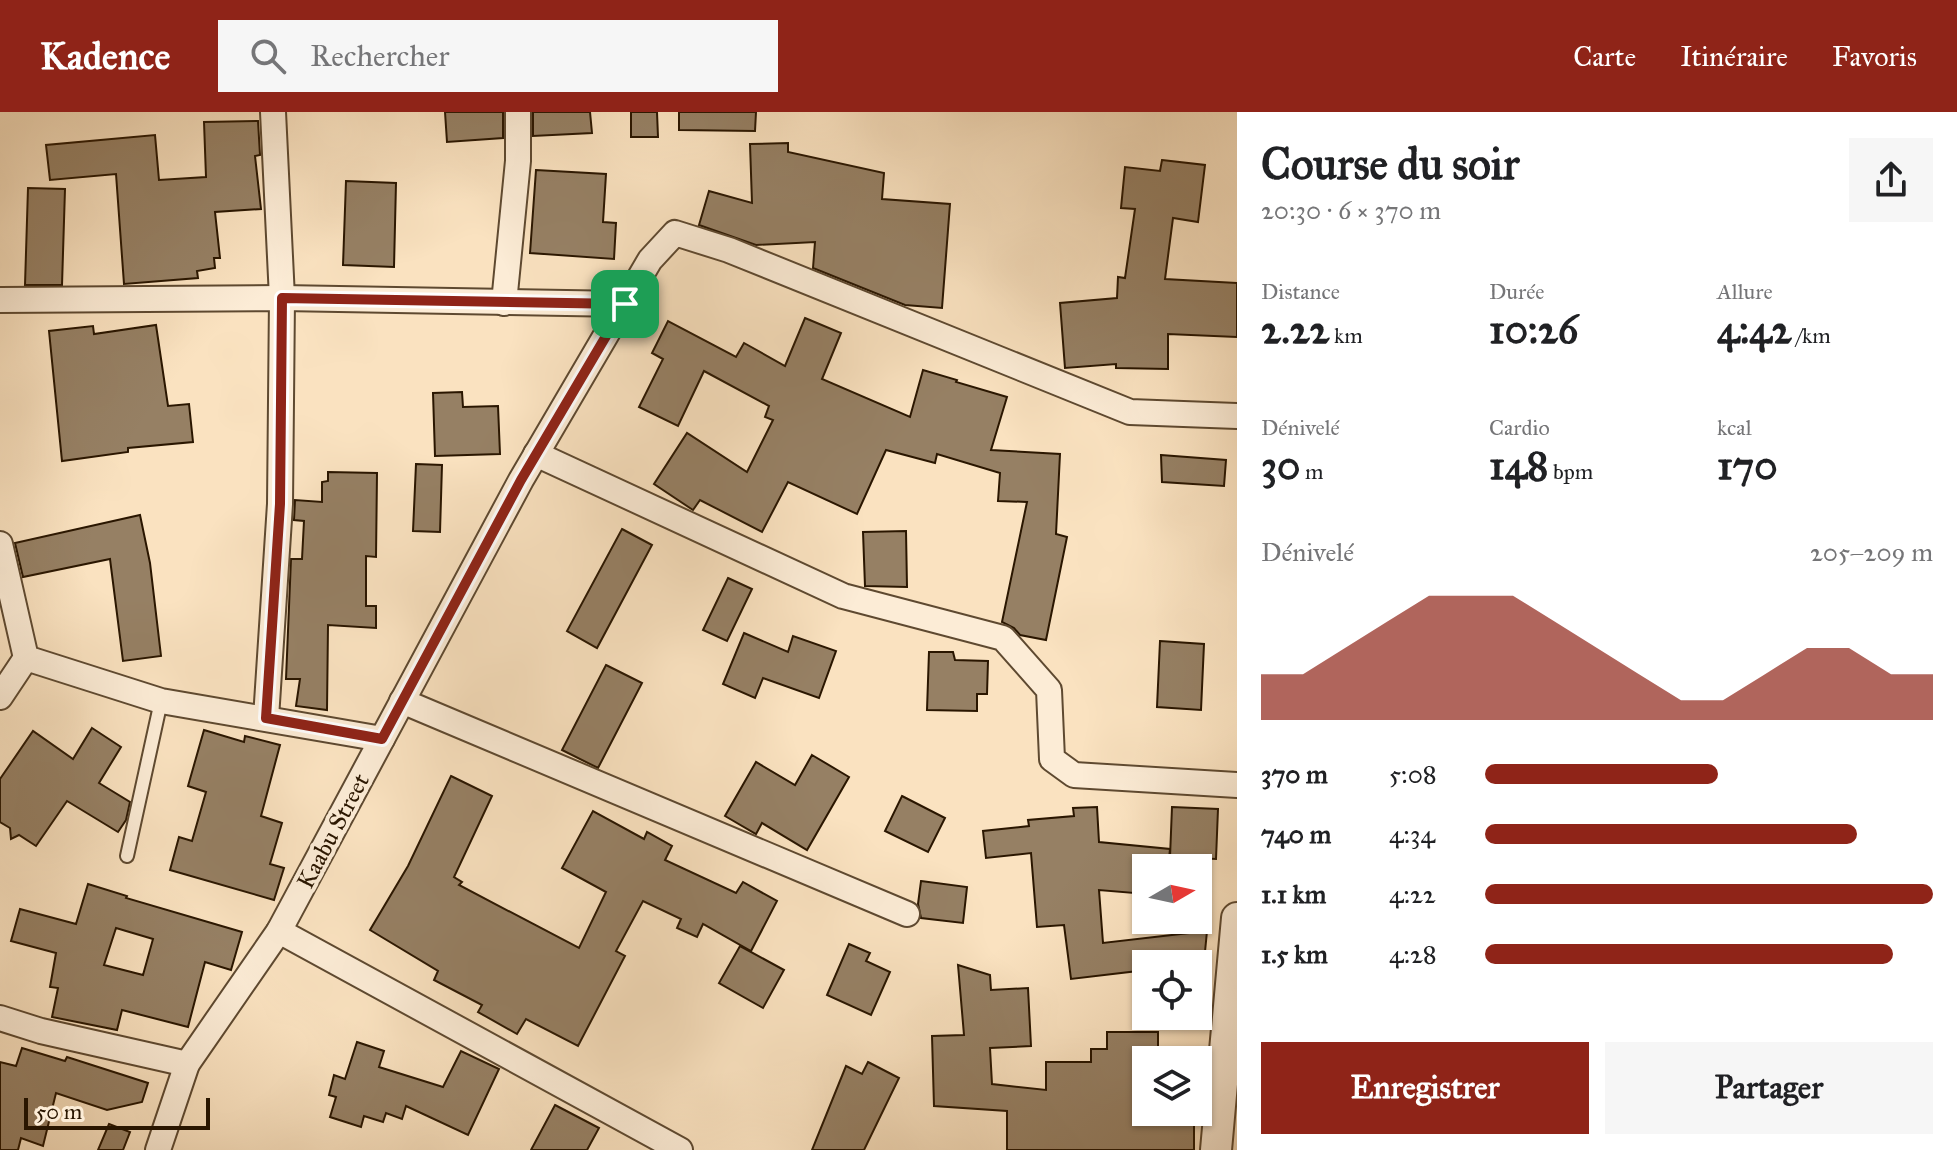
<!DOCTYPE html>
<html lang="fr">
<meta charset="utf-8">
<style>
:root{--surface:#fff;--page:#f6f6f6;--text:#202124;--muted:#757577;--accent:#8f2418}
body{margin:0;font-family:"IM FELL Great Primer",serif;background:var(--page);color:var(--text);height:100vh;display:flex;flex-direction:column;font-size:30px;white-space:nowrap}
*{box-sizing:border-box;margin:0}
p{font-size:26px;color:var(--muted)}
.icon{flex:none;width:44px;height:44px;fill:none;stroke:currentColor;stroke-width:2;stroke-linecap:round;stroke-linejoin:round}
.map{position:relative;flex:1;overflow:hidden}
.side{display:flex;flex-direction:column;background:var(--surface);width:720px}
.side>*{flex:none}
.needle{width:52px;rotate:81deg}
.fabs{position:absolute;left:1132px;top:742px;display:grid;gap:16px}
.fabs a{display:grid;place-items:center;width:80px;height:80px;border-radius:0px;background:var(--surface);box-shadow:0 2px 6px #0004;font-size:40px}
.scale{position:absolute;left:24px;bottom:20px;width:186px;box-sizing:border-box;padding-left:8px;border:4px solid #2a1600;border-top:0;font-size:22px;line-height:28px;white-space:nowrap;color:#2a1600;-webkit-text-stroke:6px #fcecd6;paint-order:stroke}
.pin{position:absolute;display:grid;place-items:center;width:68px;height:68px;color:#fff;margin:-34px;border-radius:16px;box-shadow:0 4px 12px #0006}
.round{display:grid;place-items:center;flex:none;width:84px;height:84px;border-radius:0px;background:var(--page)}
.head{display:flex;align-items:center;justify-content:space-between;height:136px;padding:0 24px}
h1{font-size:44px;font-weight:700;line-height:60px}
.figures{display:grid;grid-template-columns:repeat(3,1fr);gap:12px;height:136px;padding:8px 24px}
.figures div{display:grid;align-content:center}
.figures b{font-size:40px;font-weight:700}
.figures small{font-size:22px;font-weight:400}
.figures p{font-size:22px}
.chart{height:224px;padding:16px 24px}
.chart p{display:flex;justify-content:space-between}
.chart svg{width:100%;height:144px;margin-top:8px;fill:var(--accent);opacity:.7}
.button{display:flex;gap:16px;margin-top:auto;padding:16px 24px}
.button a{flex:1;height:92px;border-radius:0px;background:var(--accent);color:#fff;font-size:32px;font-weight:700;line-height:92px;text-align:center}
.button a+a{background:var(--page);color:var(--text)}
ul{padding:0 24px;list-style:none;font-size:26px}
li{display:grid;grid-template-columns:128px 96px 1fr;align-items:center;height:60px}
li i{height:20px;border-radius:10px;background:var(--accent)}
header{display:flex;align-items:center;gap:48px;box-sizing:border-box;height:112px;padding:0 40px;background:var(--accent);color:#fff}
header strong{font-size:38px}
nav{display:flex;gap:44px;margin-inline-start:auto;font-size:28px}
.search{width:560px;height:72px;background:var(--page);display:flex;align-items:center;gap:20px;box-sizing:border-box;padding:0 28px;border-radius:0px;color:var(--muted);font-size:30px}
main{display:flex;flex:1;min-height:0}
.map>svg:first-child{display:block}
.building{fill:#968064;stroke:#2a1600;stroke-width:2;fill-rule:evenodd}
.lines{fill:none;stroke-linecap:round;stroke-linejoin:round}
.service-casing{stroke:#5e4930;stroke-width:16}
.minor-casing{stroke:#5e4930;stroke-width:28}
.tertiary-casing{stroke:#5e4930;stroke-width:34}
.service{stroke:#fcecd6;stroke-width:12}
.minor{stroke:#fcecd6;stroke-width:24}
.tertiary{stroke:#fcecd6;stroke-width:30}
.route-casing{stroke:#fff;stroke-width:16}
.route{stroke:#8f2418;stroke-width:10}
.labels{text-anchor:middle;stroke-width:8;stroke-linejoin:round;paint-order:stroke}
.street-label{font-size:24px;fill:#2a1600;stroke:#fcecd6}
</style>
<header>
<strong>Kadence</strong>
<div class="search"><svg class="icon" aria-label="search" viewBox="0 0 24 24"><circle cx="10" cy="10" r="6"/><path d="M15 15l6 6"/></svg>Rechercher</div>
<nav><a>Carte</a><a>Itinéraire</a><a>Favoris</a></nav>
</header>
<main>
<div class="map">
<svg width="1237" height="1038" viewBox="0 0 1237 1038">
<rect width="100%" height="100%" fill="#fae2c0"/>
<filter id="stains"><feTurbulence type="fractalNoise" baseFrequency=".0025" numOctaves="4"/><feColorMatrix values="0 0 0 0 .2 0 0 0 0 .09 0 0 0 0 .02 0 0 0 .5 -.17"/></filter>
<radialGradient id="worn" r=".72"><stop offset=".6" stop-color="#630" stop-opacity="0"/><stop offset="1" stop-color="#630" stop-opacity=".3"/></radialGradient>
<g class="building">
<polygon points="445,0 503,0 503,26 447,30"/>
<polygon points="533,0 590,0 592,21 533,24"/>
<polygon points="631,0 657,0 658,25 631,25"/>
<polygon points="679,0 756,0 755,19 679,18"/>
<polygon points="258,9 260,43 255,44 261,97 215,100 220,146 214,146 215,156 197,159 198,166 124,172 116,62 50,68 46,33 155,23 159,68 206,65 204,10"/>
<polygon points="788,31 788,40 884,61 882,87 950,92 942,196 905,193 813,156 815,130 756,133 699,113 709,79 752,91 750,32"/>
<polygon points="1162,48 1205,53 1198,110 1173,106 1165,167 1237,171 1237,225 1168,222 1168,257 1116,256 1116,252 1065,256 1060,191 1117,186 1118,165 1125,166 1135,97 1121,96 1125,55 1160,59"/>
<polygon points="536,58 606,62 603,110 616,111 614,147 530,141"/>
<polygon points="346,69 396,71 394,155 343,153"/>
<polygon points="28,76 65,77 62,173 25,173"/>
<polygon points="805,206 841,221 822,267 910,305 923,258 957,268 956,270 1007,285 991,338 1060,342 1056,422 1067,425 1046,528 1020,523 1014,516 1002,510 1027,390 998,389 1000,361 937,342 935,351 886,338 857,402 788,370 762,420 700,388 693,398 654,372 687,321 747,360 773,308 765,305 769,294 704,259 678,314 639,295 663,247 652,241 668,209 736,245 744,231 785,254"/>
<polygon points="156,213 168,294 189,292 193,330 128,336 128,340 62,349 49,219 93,214 94,222"/>
<polygon points="462,280 463,295 498,294 500,342 435,344 433,281"/>
<polygon points="1161,343 1226,348 1224,374 1162,370"/>
<polygon points="416,352 442,353 440,420 413,419"/>
<polygon points="328,360 377,361 376,445 366,444 366,494 376,494 376,516 328,513 327,598 296,594 300,567 286,567 291,447 302,447 304,409 294,408 295,388 322,390 322,370 328,369"/>
<polygon points="140,403 150,451 161,544 123,549 110,447 23,465 15,431"/>
<polygon points="622,417 652,433 597,536 567,519"/>
<polygon points="906,419 907,475 865,474 863,420"/>
<polygon points="728,466 752,477 727,529 703,518"/>
<polygon points="744,521 788,540 793,524 836,539 819,586 763,566 755,586 723,572"/>
<polygon points="1160,529 1204,532 1201,598 1157,595"/>
<polygon points="929,540 953,540 955,548 988,549 987,582 977,582 977,599 927,598"/>
<polygon points="606,553 642,571 598,656 562,638"/>
<polygon points="92,616 121,635 99,671 130,690 126,708 118,720 67,689 36,734 19,723 11,727 10,716 0,710 0,667 33,619 73,647"/>
<polygon points="204,618 244,630 245,624 280,633 261,704 282,711 270,752 284,756 274,788 170,758 179,725 192,729 206,680 188,674"/>
<polygon points="812,643 849,665 807,738 762,711 756,722 725,704 756,650 795,673"/>
<polygon points="451,664 492,684 454,765 462,770 459,773 579,836 606,780 562,756 593,699 644,727 647,720 672,734 665,748 736,781 743,770 777,789 751,839 703,812 697,825 677,816 681,807 643,789 616,839 625,844 578,934 526,907 517,922 478,900 482,893 434,868 438,859 370,818 408,754"/>
<polygon points="902,684 945,706 928,740 885,719"/>
<polygon points="1097,695 1099,730 1170,737 1168,756 1146,756 1146,782 1099,778 1103,831 1207,819 1204,850 1146,852 1146,858 1071,867 1064,813 1037,815 1031,741 986,746 983,719 1029,714 1028,708 1074,704 1073,696"/>
<polygon points="1172,695 1218,697 1216,747 1170,745"/>
<polygon points="921,769 967,775 963,811 921,806 918,792"/>
<path d="M88 772 127 784 126 786 242 820 231 858 205 850 188 915 122 898 117 918 52 905 58 876 50 875 56 841 11 829 20 797 76 812ZM116 816 153 827 143 863 104 853Z"/>
<polygon points="849,832 870,841 866,849 890,860 871,903 827,883"/>
<polygon points="740,834 784,858 763,896 719,871"/>
<polygon points="958,853 990,863 991,878 1028,876 1031,934 990,936 992,972 1046,978 1046,950 1091,950 1091,937 1107,937 1107,920 1158,920 1158,948 1146,948 1146,1000 1194,1000 1194,1038 1007,1038 1007,999 934,994 932,924 964,923"/>
<polygon points="357,930 384,939 379,955 443,975 461,939 499,957 468,1023 406,994 402,1007 386,1001 383,1010 364,1004 361,1015 330,1005 336,985 329,983 334,963 345,967"/>
<polygon points="22,936 65,949 67,945 148,971 142,990 107,998 56,981 43,1034 21,1026 18,1038 0,1038 0,950 16,954"/>
<polygon points="868,950 899,966 864,1038 812,1038 846,954 862,962"/>
<polygon points="555,993 599,1016 587,1038 531,1038"/>
<polygon points="109,1012 130,1020 123,1038 98,1038"/>
</g>
<g class="lines">
<g class="service-casing">
<polyline id="service" points="127,744 161,589"/>
</g>
<g class="minor-casing">
<g id="minor">
<polyline points="0,188 282,186 625,192"/>
<polyline points="504,191 518,49 518,0"/>
<polyline points="536,342 843,484 1003,526 1049,578 1052,647 1074,663 1237,673"/>
<polyline points="0,432 26,546 161,589 382,627"/>
<polyline points="0,585 26,546"/>
<polyline points="402,589 907,802"/>
<polyline points="266,606 280,392 282,186 273,0"/>
<polyline points="279,819 680,1038"/>
<polyline points="0,906 41,919 187,952"/>
<polyline points="158,1038 187,952 279,819 521,368 650,148 675,121 729,138 1130,300 1237,304"/>
</g>
</g>
<g class="tertiary-casing">
<polyline id="tertiary" points="1216,1038 1237,806"/>
</g>
<use href="#service" class="service"/>
<use href="#minor" class="minor"/>
<use href="#tertiary" class="tertiary"/>
</g>
<g class="lines">
<g class="route-casing">
<polygon id="route" points="282,186 625,192 521,368 382,627 266,606 280,392"/>
</g>
<use href="#route" class="route"/>
</g>
<g class="labels">
<g class="street-label">
<text transform="translate(333 719) rotate(-62)" y="8">Kaabu Street</text>
</g>
</g>
<rect width="100%" height="100%" filter="url(#stains)"/>
<rect width="100%" height="100%" fill="url(#worn)"/>
</svg>
<div class="fabs">
<a><svg class="needle" viewBox="-14 -14 28 28"><path d="M0-13l5 13h-10z" fill="#e53935"/><path d="M0 13l5-13h-10z" fill="#757577"/></svg></a>
<a><svg class="icon" aria-label="locate" viewBox="0 0 24 24"><circle cx="12" cy="12" r="6"/><path d="M12 2v4M12 18v4M2 12h4M18 12h4"/></svg></a>
<a><svg class="icon" aria-label="layers" viewBox="0 0 24 24"><path d="M12 4l9 5-9 5-9-5zM3 14l9 5 9-5"/></svg></a>
</div>
<div class="scale">50 m</div>
<div class="pin" style="left:625px;top:192px;background:#1e9e55"><svg class="icon" aria-label="arrive" viewBox="0 0 24 24"><path d="M6 21V4h12l-3 4 3 4H6"/></svg></div>
</div>
<section class="side">
<div class="head"><div><h1>Course du soir</h1><p>20:30 · 6 × 370 m</p></div><a class="round"><svg class="icon" aria-label="share" viewBox="0 0 24 24"><path d="M12 15V3M7 8l5-5 5 5M5 13v7h14v-7"/></svg></a></div>
<div class="figures">
<div><p>Distance</p><b>2.22<small> km</small></b></div>
<div><p>Durée</p><b>10:26</b></div>
<div><p>Allure</p><b>4:42<small> /km</small></b></div>
</div>
<div class="figures">
<div><p>Dénivelé</p><b>30<small> m</small></b></div>
<div><p>Cardio</p><b>148<small> bpm</small></b></div>
<div><p>kcal</p><b>170</b></div>
</div>
<div class="chart"><p><span>Dénivelé</span>205–209 m</p>
<svg viewBox="0 0 160 44" preserveAspectRatio="none"><path d="M0 44V30L10 30L20 22L30 14L40 6L50 6L60 6L70 14L80 22L90 30L100 38L110 38L120 30L130 22L140 22L150 30L160 30V44z"/></svg>
</div>
<ul>
<li><b>370 m</b>5:08<i style="width:52%"></i></li>
<li><b>740 m</b>4:34<i style="width:83%"></i></li>
<li><b>1.1 km</b>4:22<i style="width:100%"></i></li>
<li><b>1.5 km</b>4:28<i style="width:91%"></i></li>
</ul>
<div class="button"><a>Enregistrer</a><a>Partager</a></div>
</section>
</main>
